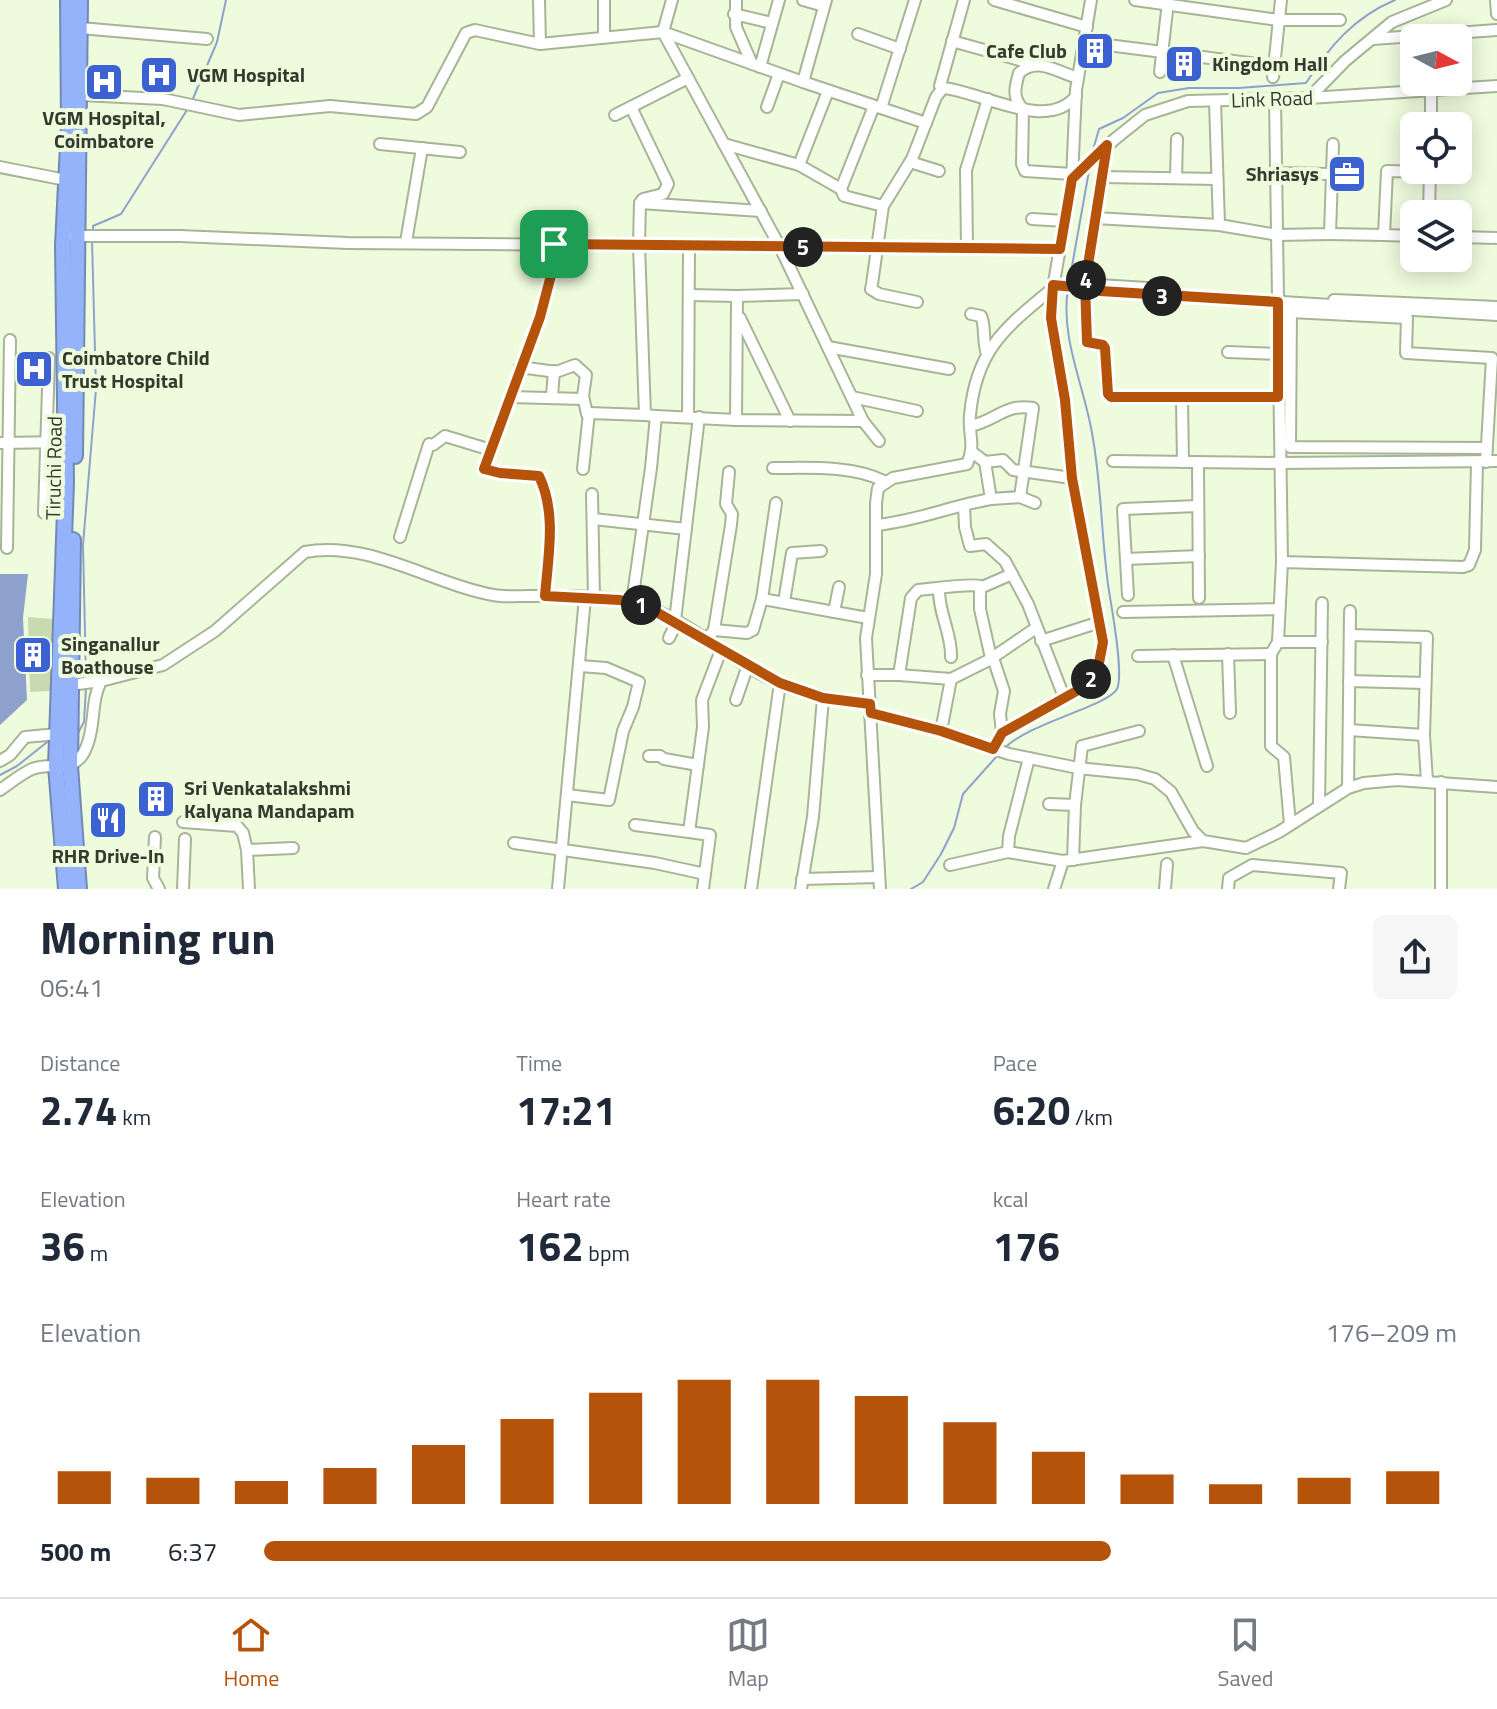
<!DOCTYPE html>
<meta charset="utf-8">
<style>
:root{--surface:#fff;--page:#f6f6f7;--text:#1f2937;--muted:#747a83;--line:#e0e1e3;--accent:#b45309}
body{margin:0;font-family:"Titillium Web",sans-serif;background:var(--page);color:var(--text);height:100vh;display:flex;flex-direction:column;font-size:30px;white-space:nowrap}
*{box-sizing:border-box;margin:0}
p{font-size:26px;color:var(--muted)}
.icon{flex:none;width:44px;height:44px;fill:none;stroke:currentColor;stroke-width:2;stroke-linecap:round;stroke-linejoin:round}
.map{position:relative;height:889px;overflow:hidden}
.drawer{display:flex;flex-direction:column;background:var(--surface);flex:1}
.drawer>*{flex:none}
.needle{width:52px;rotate:97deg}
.tools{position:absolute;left:1400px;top:24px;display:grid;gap:16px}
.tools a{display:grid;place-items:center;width:72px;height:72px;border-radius:12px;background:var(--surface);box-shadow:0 4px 20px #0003;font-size:40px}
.pin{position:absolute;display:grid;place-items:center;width:68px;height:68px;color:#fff;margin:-34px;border-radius:16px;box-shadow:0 4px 12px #0006}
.km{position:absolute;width:40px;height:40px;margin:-20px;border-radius:50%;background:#222;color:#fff;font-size:22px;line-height:40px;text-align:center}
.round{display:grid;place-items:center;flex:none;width:84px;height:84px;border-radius:12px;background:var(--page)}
.head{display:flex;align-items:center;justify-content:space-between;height:136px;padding:0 40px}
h1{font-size:44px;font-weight:700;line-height:60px}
.metrics{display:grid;grid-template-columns:repeat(3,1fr);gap:12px;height:136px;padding:8px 40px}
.metrics div{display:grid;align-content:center}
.metrics b{font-size:40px;font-weight:700}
.metrics small{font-size:22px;font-weight:400}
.metrics p{font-size:22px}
.chart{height:224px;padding:16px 40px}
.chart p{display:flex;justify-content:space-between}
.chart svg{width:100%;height:144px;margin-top:8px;stroke:var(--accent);stroke-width:6}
ul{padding:0 40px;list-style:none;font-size:26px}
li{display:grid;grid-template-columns:128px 96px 1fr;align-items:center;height:60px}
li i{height:20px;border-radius:10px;background:var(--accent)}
.menu{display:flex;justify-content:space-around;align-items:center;height:112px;border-top:2px solid var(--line);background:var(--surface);font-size:22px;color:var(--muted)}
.menu a{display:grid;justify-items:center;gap:4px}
.menu .current{color:var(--accent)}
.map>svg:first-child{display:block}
.green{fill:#c8dab0}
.water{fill:#8ea1cc}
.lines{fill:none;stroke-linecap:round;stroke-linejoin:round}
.stream{stroke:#8ea1cc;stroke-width:2}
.minor-casing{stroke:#a7b497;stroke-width:14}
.highway-casing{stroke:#7289b3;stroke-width:18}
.minor{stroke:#fff;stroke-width:10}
.highway{stroke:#94b3fa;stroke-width:14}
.route-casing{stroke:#fff;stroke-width:16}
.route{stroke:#b45309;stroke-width:10}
.labels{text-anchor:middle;stroke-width:8;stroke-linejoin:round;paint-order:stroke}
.poi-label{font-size:20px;font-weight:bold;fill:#343a2e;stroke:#eefcdd;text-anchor:start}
.street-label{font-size:20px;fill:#343a2e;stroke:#eefcdd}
</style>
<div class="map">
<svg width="1497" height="889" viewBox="0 0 1497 889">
<rect width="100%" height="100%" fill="#eefcdd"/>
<polygon class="green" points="28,617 53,619 53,691 30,692"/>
<polygon class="water" points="0,574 28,574 23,618 27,700 0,725"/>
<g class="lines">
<g class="stream">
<polyline points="192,101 217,42 226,0"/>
<path d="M1091 157 1099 129 1123 118 1158 93 1189 88H1239L1306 83C1329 47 1354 17 1395 0"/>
<polyline points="93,230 93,226 121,214 187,110"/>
<polyline points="1069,283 1089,171"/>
<polyline points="86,677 83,545 96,389 92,240"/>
<polyline points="78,733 84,722 86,688"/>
<path d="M1004 749C1026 724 1108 706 1117 689 1124 674 1112 610 1109 591 1101 539 1102 486 1092 433 1084 386 1060 337 1068 289"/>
<polyline points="0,775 17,766 51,739"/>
<polyline points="911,889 923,882 941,854 954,828 963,794 997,756"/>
</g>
<g class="minor-casing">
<g id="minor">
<polyline points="539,0 540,44"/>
<polyline points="604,0 604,37"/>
<polyline points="736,0 736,27 752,64"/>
<polyline points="803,0 824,6"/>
<polyline points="826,0 803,82 926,123"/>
<polyline points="994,0 1087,27"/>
<polyline points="1135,0 1278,20 1340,20"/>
<polyline points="1496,0 1497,14"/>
<polyline points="734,14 772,23"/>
<polyline points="80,28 207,39"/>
<polyline points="858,34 900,49"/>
<polyline points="1373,39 1497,30"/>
<polyline points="952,41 1034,64"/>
<polyline points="1084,42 1273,66"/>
<polyline points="760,67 779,0"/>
<polyline points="1160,72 1168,2"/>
<polyline points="1273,77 1281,0"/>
<polyline points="943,88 940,86 964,0"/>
<polyline points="828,91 799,165 841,189"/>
<polyline points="81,95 163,99 239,115 330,106 416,114 427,107 466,33 475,30 540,44 663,32 803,82"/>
<polyline points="1309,98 1345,61 1392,22 1446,0"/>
<polyline points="1275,99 1282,562 1278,642 1271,654 1271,746 1284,757 1290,824"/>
<polyline points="1215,101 1219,225"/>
<polyline points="874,106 841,189 844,196 883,206"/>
<polyline points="631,107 668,184 663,194 643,199 640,203 639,245 645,415 656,416 651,468 632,602"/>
<polyline points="767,107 779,74"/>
<polyline points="881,108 915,0"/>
<polyline points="615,115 688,78"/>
<polyline points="1431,126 1431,90"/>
<polyline points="380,144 460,152"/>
<polyline points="724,144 799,165"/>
<polyline points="1107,145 1085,284 1087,342 1103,345 1105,348 1107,393 1111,397 1278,397"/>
<polyline points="910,162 939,171"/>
<polyline points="0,167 66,180"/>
<polyline points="1276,173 1331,174"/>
<path d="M1072 174 1025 171 1022 164 1023 109C1012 98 1015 87 1019 73 1037 56 1057 72 1078 78"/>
<polyline points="1102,177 1217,179"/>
<polyline points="1176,178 1177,139"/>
<polyline points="1072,179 1115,139 1145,115 1188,101 1309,98 1497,86"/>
<polyline points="640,203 761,211"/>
<polyline points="1429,214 1430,170"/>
<polyline points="1095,218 1219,225 1278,235 1330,234 1333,144"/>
<polyline points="1032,219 1065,221"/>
<polyline points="1330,234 1384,235 1387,171 1430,172"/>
<polyline points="1384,235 1414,236"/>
<polyline points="74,236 180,236 348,243 1060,249"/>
<polyline points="1458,237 1497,238"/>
<polyline points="406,242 422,148"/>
<polyline points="967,248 966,170 988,99"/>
<polyline points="1053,285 1085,288"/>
<polyline points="1099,285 1163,289"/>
<polyline points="1084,290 1497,315"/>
<polyline points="689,295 737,296"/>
<polyline points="1334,300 1497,307"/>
<path d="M917 302 879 294 871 289 872 284 883 206 912 159 936 97 943 88C981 91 1047 133 1076 96"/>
<polyline points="1291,309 1290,447 1487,448"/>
<polyline points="1291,312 1407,318 1406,353 1492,358 1486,462"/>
<path d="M971 314 981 316C986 327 982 340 987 354"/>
<polyline points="740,318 790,421"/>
<polyline points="828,347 949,369"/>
<polyline points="1228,352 1277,354"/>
<polyline points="520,367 556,372 575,365 586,375 583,396 587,414"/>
<polyline points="552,396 554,371"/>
<polyline points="511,397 583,399"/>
<polyline points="852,397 917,411"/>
<polyline points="1182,402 1183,462"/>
<polyline points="656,416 736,420 863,421 780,247 663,32 672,0"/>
<polyline points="688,417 689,245"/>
<polyline points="736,420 737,296 803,294"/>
<polyline points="863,421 879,441"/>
<path d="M970 426C996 421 1005 403 1033 408L1020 497"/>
<polyline points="0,443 66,442"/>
<polyline points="1113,461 1281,463 1497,461"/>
<polyline points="985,462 1003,460 1013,470 1072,478"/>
<polyline points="1198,462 1199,598"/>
<path d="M773 468C808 468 852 465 884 481"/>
<polyline points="583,469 589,413 645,415"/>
<polyline points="592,494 594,598"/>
<polyline points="991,499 1020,497 1035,503"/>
<polyline points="964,505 965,527 970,546 986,544 1005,561 1028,604 1064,697"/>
<polyline points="44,513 49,358"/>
<polyline points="593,519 686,529"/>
<path d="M877 525C917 521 951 506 991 499L985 462 972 452"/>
<polyline points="400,537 429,444 433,445 445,436 491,450"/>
<polyline points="7,548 10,340"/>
<polyline points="1126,559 1199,556"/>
<polyline points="1282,562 1463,567 1469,565 1475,550 1477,462"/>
<path d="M939 588C938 613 952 633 951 657"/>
<polyline points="980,588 1012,574"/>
<polyline points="1128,595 1123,509 1198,506"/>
<path d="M545 596C548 557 557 513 539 476L500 473 484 469 540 317 554 264V244"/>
<polyline points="762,599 776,503"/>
<polyline points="784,602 792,553 821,551"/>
<polyline points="834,612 839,587"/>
<polyline points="1123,612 1279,609"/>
<polyline points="675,621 699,417"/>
<polyline points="714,630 731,525 732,514 726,504 729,472"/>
<polyline points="1350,635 1427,637 1424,735 1427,781"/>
<polyline points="669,638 677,622"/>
<polyline points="707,639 714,630 747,633 753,630 762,599 868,618"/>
<polyline points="1041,641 1100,622"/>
<polyline points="1278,642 1322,642"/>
<polyline points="1228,654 1230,713"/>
<polyline points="1173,655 1207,766"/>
<polyline points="1138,656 1271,654"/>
<polyline points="993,658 1004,691 1000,714 1002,733"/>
<path d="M867 675H899L911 598 918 590C931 589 971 583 980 586V609L991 658"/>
<polyline points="899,675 951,679"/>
<polyline points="1349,681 1425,683"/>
<polyline points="70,685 101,681"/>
<polyline points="736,700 748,665"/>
<polyline points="871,713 941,731 1009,754 1078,768 1137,774 1155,779 1171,792 1193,831 1203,841 1246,848 1279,832 1348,788 1364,783 1397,780 1497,787"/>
<polyline points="1349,730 1424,735"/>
<polyline points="941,731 951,679 989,660 1036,628"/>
<polyline points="993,749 1002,733 1089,684 1099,663 1103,642 1072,478 1065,400 1051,318 1053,288"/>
<polyline points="649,756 660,756 664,759 698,765"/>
<polyline points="0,761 10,755 25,737 58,734"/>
<polyline points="1441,782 1441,889"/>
<polyline points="1348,788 1350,611"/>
<path d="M0 790C10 783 21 774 32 769 53 761 75 775 86 748 96 726 90 703 101 681L163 665 215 631 305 552C369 540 432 584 493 595 504 597 517 596 529 596 568 596 613 594 650 608 697 627 735 664 781 684 810 696 839 700 870 704"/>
<polyline points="567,795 609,800 623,731 633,707 639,682 606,668 580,666"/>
<polyline points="1049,804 1075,805"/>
<polyline points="1319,805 1322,603"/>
<polyline points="183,822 237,826 243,833 247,850"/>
<polyline points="635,825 689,832"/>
<polyline points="155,837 153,878 159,889"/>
<polyline points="514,843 655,863 705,874"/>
<polyline points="1008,852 1063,861"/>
<polyline points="1073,860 1075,805 1082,746 1139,731"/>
<polyline points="950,865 1008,852 1009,836 1029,758"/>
<polyline points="802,879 879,877"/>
<polyline points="183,889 185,839"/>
<polyline points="249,889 247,850 293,848"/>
<polyline points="558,889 585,598"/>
<polyline points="703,889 710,835 689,832 703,727 702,700 721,650"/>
<polyline points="751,889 780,683"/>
<polyline points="801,889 813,817 823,698"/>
<path d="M880 889 866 638 876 574V503L878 488 893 478 967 464C976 445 968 434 970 415 976 349 1006 327 1053 288L1072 179 1076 90 1091 0"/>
<polyline points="1054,889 1063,861 1203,841"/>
<polyline points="1165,889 1167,864"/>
<polyline points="1228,889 1229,878 1252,865 1341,873 1339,889"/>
</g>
</g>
<g class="highway-casing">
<g id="highway">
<polyline points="75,456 80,0"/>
<polyline points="73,540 70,766 79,889"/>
<polyline points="66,889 56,766 66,482 63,245 69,125 68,0"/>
</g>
</g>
<use href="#minor" class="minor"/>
<use href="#highway" class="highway"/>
</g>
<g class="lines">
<g class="route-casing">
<path id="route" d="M554 244V264L540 317 484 469 500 473 539 476C557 513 548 557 545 596L620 600 651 609 780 683 823 698 870 704 871 713 941 731 993 749 1002 733 1089 684 1099 663 1103 642 1072 478 1065 400 1051 318 1053 285 1085 288 1084 290 1278 302V397H1111L1108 394 1105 348 1103 345 1087 342 1085 284 1107 145 1072 179 1060 249 554 244"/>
</g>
<use href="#route" class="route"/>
</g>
<defs>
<g id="building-square" transform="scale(2)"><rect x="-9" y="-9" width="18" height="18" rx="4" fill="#3b61d2" stroke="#eefcdd"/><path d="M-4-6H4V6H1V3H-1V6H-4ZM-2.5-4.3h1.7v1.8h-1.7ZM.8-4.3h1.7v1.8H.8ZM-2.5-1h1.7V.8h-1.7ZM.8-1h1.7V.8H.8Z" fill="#fff"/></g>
<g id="hospital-square" transform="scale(2)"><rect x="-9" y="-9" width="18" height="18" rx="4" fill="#3b61d2" stroke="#eefcdd"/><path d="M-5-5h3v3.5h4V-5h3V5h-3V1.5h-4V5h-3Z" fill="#fff"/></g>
<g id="office-square" transform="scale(2)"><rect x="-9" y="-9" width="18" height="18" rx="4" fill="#3b61d2" stroke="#eefcdd"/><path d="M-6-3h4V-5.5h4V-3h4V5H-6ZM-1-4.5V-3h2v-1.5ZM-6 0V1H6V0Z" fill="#fff"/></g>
<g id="restaurant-square" transform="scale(2)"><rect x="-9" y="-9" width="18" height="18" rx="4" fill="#3b61d2" stroke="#eefcdd"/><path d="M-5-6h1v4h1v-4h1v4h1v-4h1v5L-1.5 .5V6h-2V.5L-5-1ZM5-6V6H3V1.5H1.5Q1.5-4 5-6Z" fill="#fff"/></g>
</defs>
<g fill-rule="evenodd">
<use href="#building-square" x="1095" y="51"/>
<use href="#building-square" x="1184" y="64"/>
<use href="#hospital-square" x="159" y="75"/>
<use href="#hospital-square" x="104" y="82"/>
<use href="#office-square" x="1347" y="174"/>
<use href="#hospital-square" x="34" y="369"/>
<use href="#building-square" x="33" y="655"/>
<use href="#building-square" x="156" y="799"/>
<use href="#restaurant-square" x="108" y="820"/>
</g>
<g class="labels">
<g class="poi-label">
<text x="1067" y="58" text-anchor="end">Cafe Club</text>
<text x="1212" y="71">Kingdom Hall</text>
<text x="187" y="82">VGM Hospital</text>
<text x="104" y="125" text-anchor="middle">VGM Hospital,<tspan x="104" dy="23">Coimbatore</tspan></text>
<text x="1319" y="181" text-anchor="end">Shriasys</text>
<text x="62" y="365">Coimbatore Child<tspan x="62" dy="23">Trust Hospital</tspan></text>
<text x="61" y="651">Singanallur<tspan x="61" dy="23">Boathouse</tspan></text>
<text x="184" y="795">Sri Venkatalakshmi<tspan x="184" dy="23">Kalyana Mandapam</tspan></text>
<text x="108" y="863" text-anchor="middle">RHR Drive-In</text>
</g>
<g class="street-label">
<text transform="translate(1272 99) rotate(-2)" y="7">Link Road</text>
<text transform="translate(54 468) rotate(-89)" y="7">Tiruchi Road</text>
</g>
</g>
</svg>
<div class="tools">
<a><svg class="needle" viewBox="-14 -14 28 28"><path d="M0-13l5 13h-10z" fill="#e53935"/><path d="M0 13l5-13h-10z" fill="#747a83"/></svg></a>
<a><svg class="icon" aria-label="locate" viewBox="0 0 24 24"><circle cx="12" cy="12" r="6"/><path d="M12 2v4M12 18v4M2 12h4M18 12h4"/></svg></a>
<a><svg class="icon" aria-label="layers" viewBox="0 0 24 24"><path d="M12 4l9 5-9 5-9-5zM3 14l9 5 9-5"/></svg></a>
</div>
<div class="pin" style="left:554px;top:244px;background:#1e9e55"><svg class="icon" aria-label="arrive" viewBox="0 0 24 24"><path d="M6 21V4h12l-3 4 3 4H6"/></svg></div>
<b class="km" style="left:641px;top:605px">1</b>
<b class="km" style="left:1091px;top:679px">2</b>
<b class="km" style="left:1162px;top:296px">3</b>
<b class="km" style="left:1086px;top:280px">4</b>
<b class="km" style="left:803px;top:247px">5</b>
</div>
<section class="drawer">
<div class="head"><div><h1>Morning run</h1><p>06:41</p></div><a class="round"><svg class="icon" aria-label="share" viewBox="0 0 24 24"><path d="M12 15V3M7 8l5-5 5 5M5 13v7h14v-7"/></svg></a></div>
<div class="metrics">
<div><p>Distance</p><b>2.74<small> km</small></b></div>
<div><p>Time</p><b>17:21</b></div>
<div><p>Pace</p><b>6:20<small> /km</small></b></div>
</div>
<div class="metrics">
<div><p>Elevation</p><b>36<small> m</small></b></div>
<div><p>Heart rate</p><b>162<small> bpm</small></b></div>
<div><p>kcal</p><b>176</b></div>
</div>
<div class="chart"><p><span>Elevation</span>176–209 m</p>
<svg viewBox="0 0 160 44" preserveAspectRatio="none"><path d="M5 44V34M15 44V36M25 44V37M35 44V33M45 44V26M55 44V18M65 44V10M75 44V6M85 44V6M95 44V11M105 44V19M115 44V28M125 44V35M135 44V38M145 44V36M155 44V34"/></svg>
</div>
<ul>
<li><b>500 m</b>6:37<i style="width:71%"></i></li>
</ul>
</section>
<nav class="menu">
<a class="current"><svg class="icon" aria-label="home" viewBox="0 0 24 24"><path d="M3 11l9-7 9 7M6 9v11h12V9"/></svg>Home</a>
<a><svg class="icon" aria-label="map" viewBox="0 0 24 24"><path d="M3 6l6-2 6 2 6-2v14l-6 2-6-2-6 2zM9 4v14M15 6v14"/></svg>Map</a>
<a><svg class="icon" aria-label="saved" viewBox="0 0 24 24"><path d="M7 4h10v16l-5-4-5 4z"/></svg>Saved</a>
</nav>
